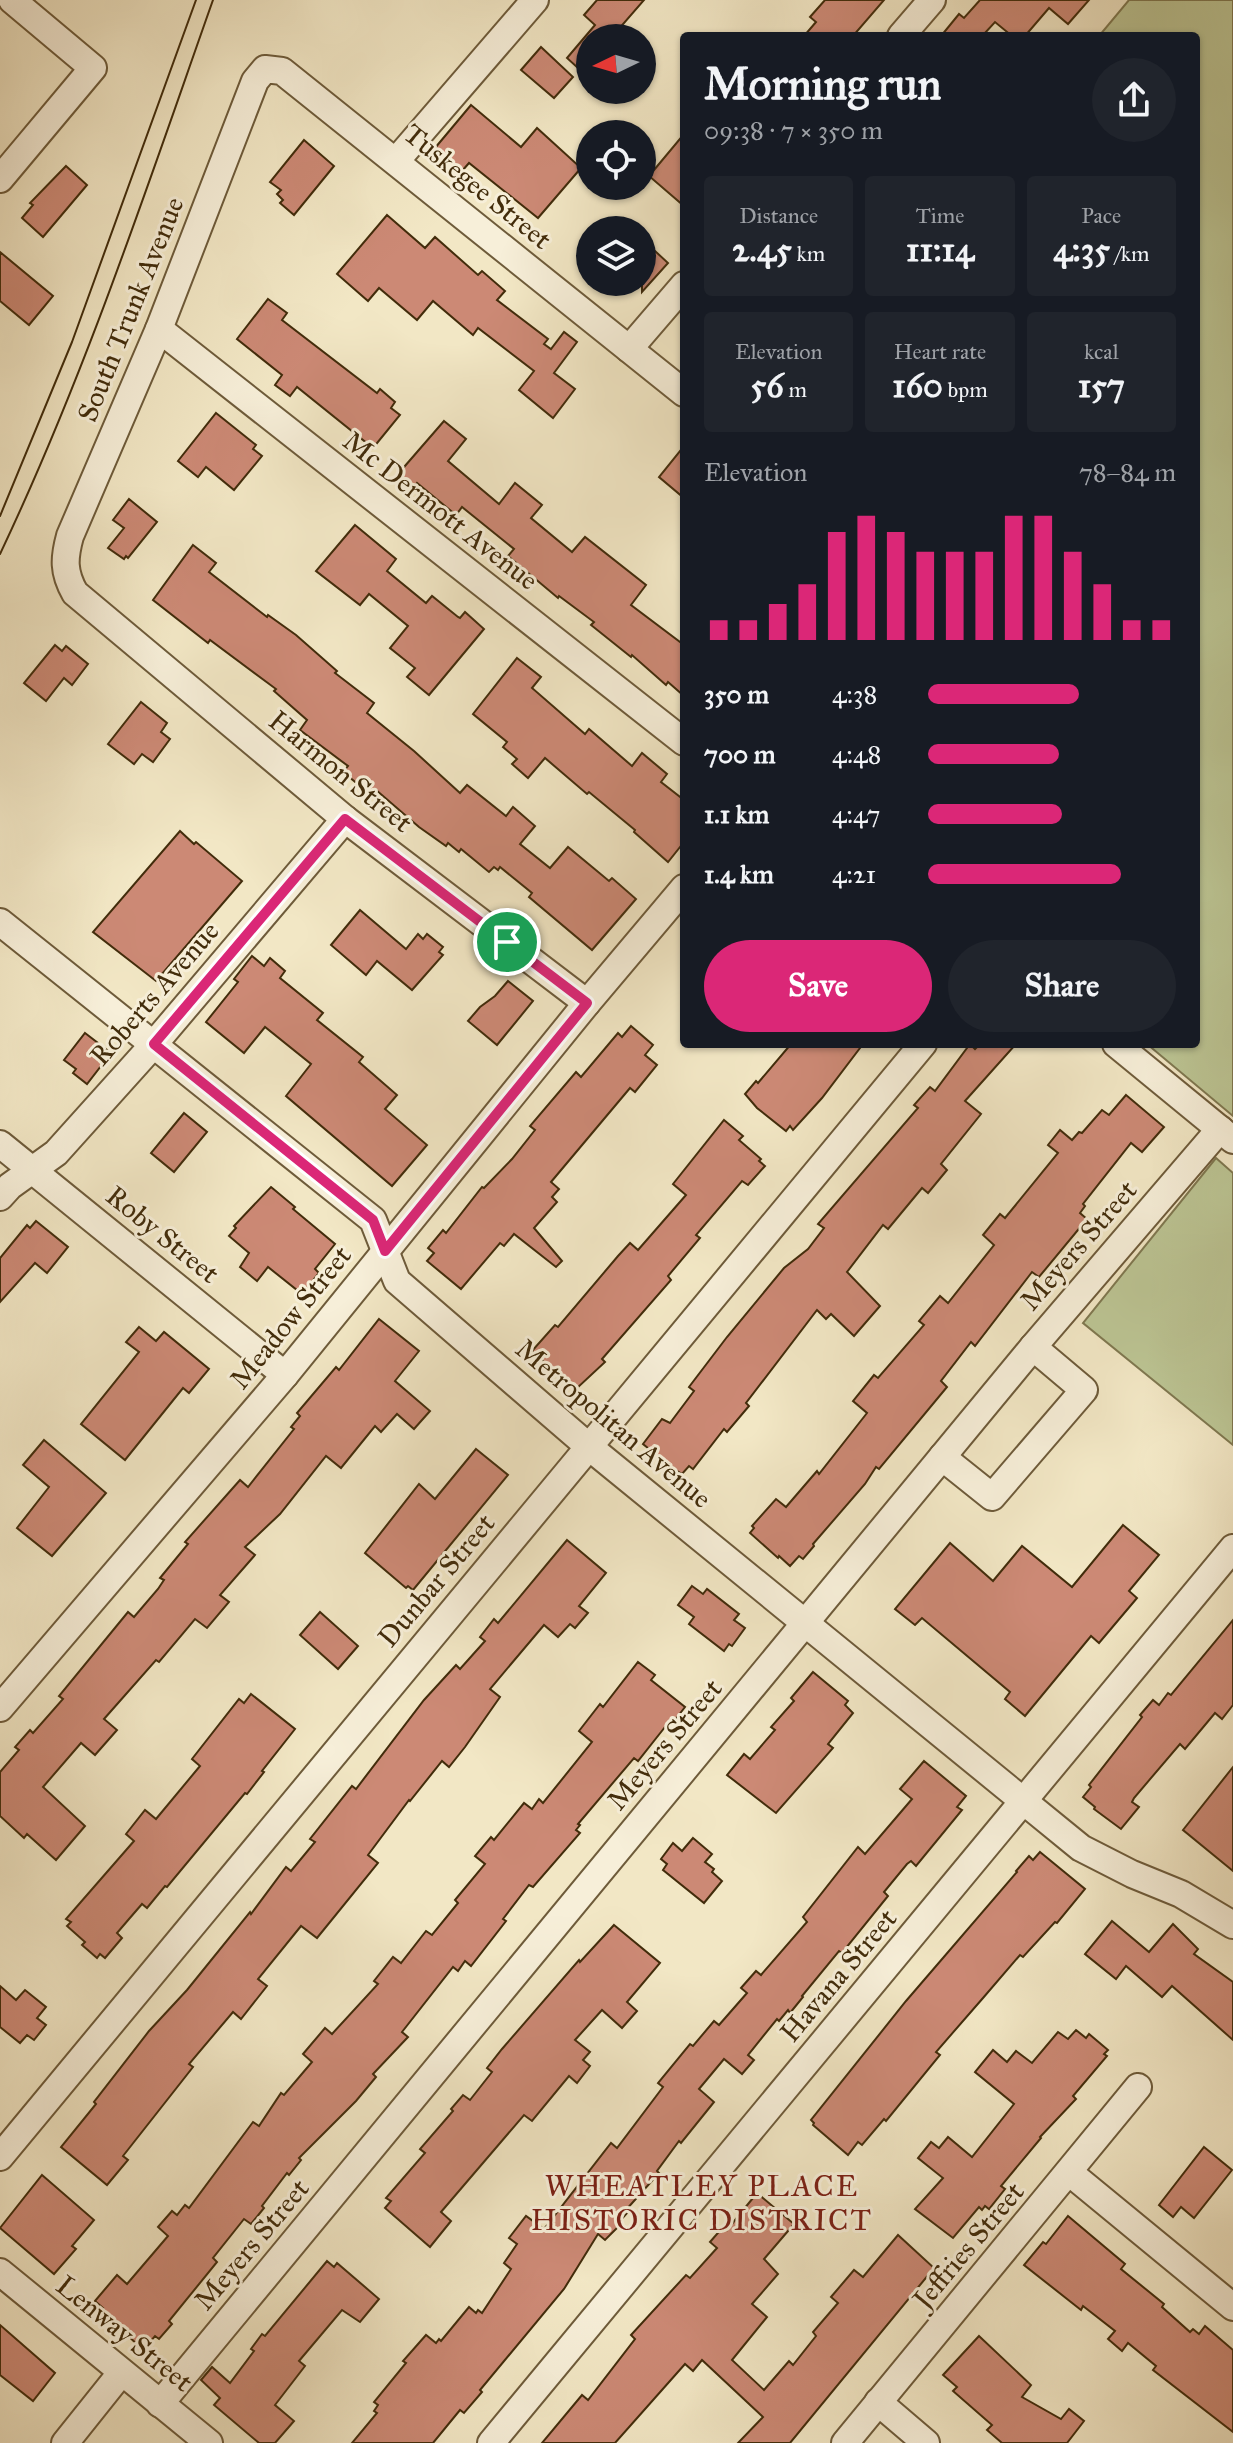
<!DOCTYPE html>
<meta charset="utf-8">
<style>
:root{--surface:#171b24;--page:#20242c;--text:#f1f3f6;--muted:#9ea1a6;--accent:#db2777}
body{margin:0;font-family:"IM FELL Great Primer",serif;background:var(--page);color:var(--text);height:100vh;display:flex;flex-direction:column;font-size:30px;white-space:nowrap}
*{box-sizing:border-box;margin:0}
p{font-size:26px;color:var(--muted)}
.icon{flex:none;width:44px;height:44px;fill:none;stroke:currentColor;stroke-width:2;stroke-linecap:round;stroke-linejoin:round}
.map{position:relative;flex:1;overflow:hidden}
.sheet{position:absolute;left:680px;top:32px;width:520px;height:1016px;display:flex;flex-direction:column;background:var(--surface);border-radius:8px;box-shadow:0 2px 6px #0004}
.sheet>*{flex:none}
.needle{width:52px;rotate:265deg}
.fabs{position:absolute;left:576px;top:24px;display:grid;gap:16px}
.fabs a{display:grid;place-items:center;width:80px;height:80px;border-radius:50%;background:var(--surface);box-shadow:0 2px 6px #0004;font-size:40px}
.pin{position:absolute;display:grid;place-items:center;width:68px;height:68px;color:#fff;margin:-34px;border:4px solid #fff;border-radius:50%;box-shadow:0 2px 8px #0007}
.round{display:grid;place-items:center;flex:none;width:84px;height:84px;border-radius:42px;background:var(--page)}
.head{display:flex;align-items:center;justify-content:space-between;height:136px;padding:0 24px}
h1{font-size:44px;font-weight:800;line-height:60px}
.metrics{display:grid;grid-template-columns:repeat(3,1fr);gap:12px;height:136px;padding:8px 24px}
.metrics div{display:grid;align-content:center;border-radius:8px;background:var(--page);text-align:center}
.metrics b{font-size:34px;font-weight:800}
.metrics small{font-size:22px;font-weight:400}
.metrics p{font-size:22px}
.chart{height:224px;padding:16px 24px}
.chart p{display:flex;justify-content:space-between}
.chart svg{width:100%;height:144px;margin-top:8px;stroke:var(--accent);stroke-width:6}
.primary-button{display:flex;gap:16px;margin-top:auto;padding:16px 24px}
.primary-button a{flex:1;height:92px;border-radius:48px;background:var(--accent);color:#fff;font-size:32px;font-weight:800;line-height:92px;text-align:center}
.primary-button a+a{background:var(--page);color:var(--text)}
ul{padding:0 24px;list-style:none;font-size:26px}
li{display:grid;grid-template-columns:128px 96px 1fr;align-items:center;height:60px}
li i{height:20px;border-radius:10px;background:var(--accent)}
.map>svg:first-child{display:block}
.green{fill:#bcc594;stroke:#7f7850;stroke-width:2}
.building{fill:#cc8975;stroke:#422c0b;stroke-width:2}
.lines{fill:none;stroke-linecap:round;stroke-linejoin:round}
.minor-casing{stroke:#6e5b3a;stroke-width:30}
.minor{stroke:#f7efd9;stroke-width:26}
.tram{stroke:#422c0b;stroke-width:2}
.route-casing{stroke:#fff;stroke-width:16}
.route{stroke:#db2777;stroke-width:10}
.labels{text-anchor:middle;stroke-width:6;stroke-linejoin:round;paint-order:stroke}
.street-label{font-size:28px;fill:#422c0b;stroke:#f7efd9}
.neighbourhood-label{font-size:30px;letter-spacing:2px;fill:#7a1f14;stroke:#f7efd9}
</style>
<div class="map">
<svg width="1233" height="2443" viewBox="0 0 1233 2443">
<rect width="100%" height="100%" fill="#f2e7c5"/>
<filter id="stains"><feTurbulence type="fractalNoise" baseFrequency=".0025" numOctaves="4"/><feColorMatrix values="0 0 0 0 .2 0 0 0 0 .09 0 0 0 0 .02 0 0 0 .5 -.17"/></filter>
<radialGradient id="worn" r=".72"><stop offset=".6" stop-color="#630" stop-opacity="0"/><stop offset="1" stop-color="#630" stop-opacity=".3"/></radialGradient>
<g class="green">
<polygon points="1129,0 1233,0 1233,1116 1147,1044 1196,1044 1196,36 1099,36"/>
<polygon points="1216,1158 1233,1173 1233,1445 1083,1323"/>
</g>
<g class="building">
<polygon points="597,0 644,0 611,38 590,38 590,79 567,58 595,25 584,15"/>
<polygon points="825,0 884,0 853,36 804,36 816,22 810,17"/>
<polygon points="980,0 1089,0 1068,24 1049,8 1025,36 1012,36 995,22 984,34 986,36 941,36 959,14 964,18"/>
<polygon points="541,47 573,77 554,98 521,70"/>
<polygon points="471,105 521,147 537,128 581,168 538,218 469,163 462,171 435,148"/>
<polygon points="684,134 684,206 649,176"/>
<polygon points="304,140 334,166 294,215 280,203 283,200 277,194 281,190 270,182"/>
<polygon points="66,166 87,185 43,237 22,218 33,205 30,203"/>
<polygon points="387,215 425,248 435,237 478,275 482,271 505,291 497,300 548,339 544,344 551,349 564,332 577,342 554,373 575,389 553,418 519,390 534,371 478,328 473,335 433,301 417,320 379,288 368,301 337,274"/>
<polygon points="642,239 668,263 642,292"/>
<polygon points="0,252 53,296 29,325 0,301"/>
<polygon points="268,299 287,313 282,320 377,393 380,389 395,402 391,408 400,415 373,448 297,387 290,396 275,385 282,375 237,339"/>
<polygon points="216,413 256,445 253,449 262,456 234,490 206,467 198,477 178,461"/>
<polygon points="444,421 466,439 448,461 499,504 515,483 542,505 531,518 572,552 585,537 646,585 631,605 684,645 684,696 668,682 666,685 632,655 631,657 591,625 594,622 559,596 558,598 508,556 514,549 462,507 456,515 417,483 414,487 398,474"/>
<polygon points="684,446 684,498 659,477"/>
<polygon points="129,499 157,522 128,558 126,556 124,559 108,548 124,528 113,520"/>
<polygon points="355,525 396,559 387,571 426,603 432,596 458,617 460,618 465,612 484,629 429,695 407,677 415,668 390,648 408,626 369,594 360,605 316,571"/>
<polygon points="193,545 216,563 209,572 267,617 268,615 296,635 337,671 335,673 374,703 367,713 414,751 460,793 467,785 506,816 513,807 535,826 520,844 550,868 568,847 609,881 612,878 636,899 592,950 529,897 532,893 500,867 498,870 494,867 489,872 461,849 459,852 448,843 446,846 419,827 375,789 370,794 343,772 348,766 300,730 307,720 274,691 276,689 210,640 208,643 153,600"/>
<polygon points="55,645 62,651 66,646 88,664 72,685 64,678 46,701 24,683"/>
<polygon points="517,658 541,677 532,688 585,734 589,729 632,766 642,753 667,774 661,782 684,800 684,842 668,862 634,832 635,830 589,792 587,794 545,758 528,778 512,764 517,759 503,747 507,742 473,714"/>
<polygon points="141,702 167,723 161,732 170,739 153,762 142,754 134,764 108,744"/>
<polygon points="180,831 194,844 196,842 242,881 156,981 93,932"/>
<polygon points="360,910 406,949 418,934 423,939 427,934 443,947 439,952 443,955 412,990 377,961 366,975 331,945"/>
<polygon points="252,956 264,966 270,958 285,971 280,978 323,1013 317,1020 363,1057 359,1062 397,1095 385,1109 427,1145 392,1186 286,1096 311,1064 265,1027 244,1053 206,1022 238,982 234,979"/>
<polygon points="508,981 533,1001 497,1045 468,1021 480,1007 495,996"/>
<polygon points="631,1026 653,1045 645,1055 657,1065 635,1092 630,1088 551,1182 559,1189 552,1197 557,1202 534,1228 562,1261 556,1267 514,1234 504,1246 500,1243 461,1289 427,1261 434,1253 428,1248 443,1230 446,1233 482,1187 484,1188 512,1159 535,1130 530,1126 576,1072 581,1077 618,1033 622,1037"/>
<polygon points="85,1033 111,1053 87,1084 73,1073 76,1069 64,1060"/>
<polygon points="791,1044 863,1044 822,1098 793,1130 790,1126 786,1131 757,1108 745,1094 756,1081 758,1083"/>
<polygon points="970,1044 975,1049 980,1044 1016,1044 965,1101 981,1114 941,1164 947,1170 928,1193 922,1188 888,1229 883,1225 847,1272 880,1306 854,1336 831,1314 826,1319 817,1310 746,1403 749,1406 727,1432 724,1429 693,1469 689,1466 682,1474 652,1455 654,1453 643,1444 662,1419 670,1423 694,1391 689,1387 727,1337 784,1268 808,1249 824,1228 818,1224 918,1108 914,1105 930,1087 935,1091"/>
<polygon points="1126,1095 1164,1127 1142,1152 1131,1143 1083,1204 1085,1206 1080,1213 1087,1219 1039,1277 1032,1272 975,1346 971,1342 941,1381 947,1387 879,1469 876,1467 865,1484 813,1544 814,1546 803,1559 799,1556 790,1566 779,1556 778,1558 750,1533 754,1528 752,1526 776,1499 786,1507 817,1471 819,1474 867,1413 853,1401 874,1375 878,1378 924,1325 919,1321 940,1296 948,1303 994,1245 983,1235 1000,1214 1005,1218 1058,1153 1048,1145 1060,1130 1072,1140 1079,1132 1082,1133 1102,1110 1109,1115"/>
<polygon points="184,1113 207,1132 174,1172 151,1153"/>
<polygon points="724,1120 743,1136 739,1140 761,1159 759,1161 765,1166 748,1185 742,1181 696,1235 700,1238 668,1276 671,1280 602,1359 605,1362 575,1390 532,1351 555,1325 558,1327 618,1256 630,1243 638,1250 686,1195 673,1184"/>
<polygon points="271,1187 295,1207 293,1209 335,1244 315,1269 319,1273 302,1294 268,1267 257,1281 240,1267 249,1253 229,1236 236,1228 234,1226"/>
<polygon points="36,1221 68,1247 47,1273 35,1263 0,1302 0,1258 27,1225 30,1228"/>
<polygon points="379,1319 419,1351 395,1381 430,1411 414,1429 397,1414 381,1432 375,1426 341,1468 326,1456 280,1514 245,1547 255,1555 220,1595 229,1602 207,1628 195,1619 159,1662 156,1660 104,1719 117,1730 95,1755 81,1743 43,1787 85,1826 56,1860 27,1834 24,1838 0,1816 0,1772 19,1750 15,1747 30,1730 33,1733 63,1699 59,1696 128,1612 134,1617 158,1589 164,1580 160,1578 188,1544 185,1542 240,1480 248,1487 294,1429 291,1427 300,1416 297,1413 336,1367 339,1370"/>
<polygon points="139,1327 156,1341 164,1332 209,1369 189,1393 183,1388 125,1460 81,1424 139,1352 126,1342"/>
<polygon points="44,1440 106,1493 52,1556 17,1528 49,1487 23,1465"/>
<polygon points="476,1449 508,1475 413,1590 408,1586 406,1588 365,1553 419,1484 435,1499"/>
<polygon points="1123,1525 1159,1555 1129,1591 1137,1598 1099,1643 1091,1636 1025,1716 1005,1699 1010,1692 922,1618 915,1625 895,1609 950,1543 993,1581 1022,1546 1072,1587"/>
<polygon points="567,1540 606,1573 579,1606 588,1613 575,1628 570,1624 558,1637 544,1625 490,1689 500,1697 465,1747 449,1767 442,1761 410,1801 409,1800 368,1855 378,1863 317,1938 301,1926 258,1979 267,1986 241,2019 233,2012 189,2064 193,2067 123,2156 128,2160 107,2185 61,2147 96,2104 94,2102 149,2031 187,1990 250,1912 251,1914 286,1867 291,1871 315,1842 310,1839 352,1786 356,1789 424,1700 456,1665 460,1669 485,1641 480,1637 494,1619 498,1623"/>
<polygon points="692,1586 703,1594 707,1589 739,1614 734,1620 745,1628 732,1646 729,1644 724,1651 689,1624 694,1617 678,1605"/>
<polygon points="320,1612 358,1646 338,1669 300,1635"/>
<polygon points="1233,1620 1233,1705 1222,1719 1215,1713 1185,1749 1180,1744 1134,1798 1132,1802 1139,1807 1121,1829 1094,1809 1095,1807 1083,1797 1091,1787 1089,1785 1142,1717 1140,1715 1153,1700 1159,1705 1168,1693 1171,1695"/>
<polygon points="638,1662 655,1675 651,1680 685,1707 668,1729 665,1727 638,1761 634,1758 578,1824 580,1825 576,1830 580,1833 533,1887 529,1885 503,1919 506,1921 471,1966 465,1961 458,1971 453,1967 402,2032 408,2037 373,2074 376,2077 356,2101 299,2158 301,2160 289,2175 287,2173 262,2206 264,2208 251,2224 244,2219 213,2258 217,2262 169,2321 172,2324 159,2339 155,2336 143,2350 101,2310 103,2308 95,2301 117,2275 127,2284 168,2236 158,2227 172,2211 177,2215 185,2205 189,2208 253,2122 259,2126 281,2093 284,2095 312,2062 303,2054 325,2028 332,2034 378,1984 374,1981 393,1957 401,1963 426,1931 432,1935 458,1903 455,1900 485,1864 475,1856 491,1837 494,1840 524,1803 532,1809 539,1799 543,1803 592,1742 579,1731 600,1704 603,1707"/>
<polygon points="813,1672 848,1701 845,1705 853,1713 828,1744 833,1748 776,1813 727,1775 744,1754 750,1759 775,1730 771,1727 794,1701 791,1698"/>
<polygon points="251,1694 295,1729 262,1771 264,1772 247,1794 245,1793 167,1887 165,1886 147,1908 142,1904 129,1919 117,1933 122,1938 105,1958 100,1954 97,1958 82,1945 85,1942 67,1926 71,1922 66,1919 134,1841 126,1834 145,1810 156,1819 200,1766 192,1759 239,1699 244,1703"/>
<polygon points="924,1761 966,1796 957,1807 962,1810 916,1866 911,1861 907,1864 884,1892 888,1896 842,1953 839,1951 802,1996 803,1997 790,2013 788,2010 779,2021 777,2019 748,2055 754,2060 742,2074 724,2059 699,2089 714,2102 681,2143 679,2141 657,2171 659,2173 625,2211 627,2213 619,2222 621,2224 605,2240 598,2234 564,2289 480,2390 482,2392 464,2413 460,2410 433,2443 352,2443 377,2413 374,2411 378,2405 374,2402 406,2363 403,2361 426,2335 436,2343 439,2339 441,2341 469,2307 476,2313 478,2310 482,2313 511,2269 504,2263 517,2244 509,2238 526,2216 544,2229 611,2143 617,2148 663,2087 658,2083 690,2044 693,2046 714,2021 719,2025 747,1993 741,1988 756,1971 761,1975 807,1922 803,1917 858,1847 865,1854 912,1799 900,1789"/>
<polygon points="1233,1767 1233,1871 1183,1830"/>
<polygon points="693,1838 712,1854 705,1862 714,1869 712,1872 722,1881 704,1903 663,1870 667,1864 661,1859 673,1843 682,1851"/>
<polygon points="1040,1852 1085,1889 1057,1923 1055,1922 1023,1957 1020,1955 983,1998 936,2052 940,2055 886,2121 884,2119 862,2145 858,2142 848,2155 813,2125 814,2123 811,2120 906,2001 1017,1872 1016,1871 1029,1856 1033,1860"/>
<polygon points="1112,1921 1149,1952 1173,1924 1198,1949 1194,1954 1233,1982 1233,2040 1172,1986 1162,1997 1126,1966 1116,1979 1085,1954"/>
<polygon points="614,1925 660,1963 627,2002 637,2011 622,2028 602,2010 575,2040 590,2052 583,2060 590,2066 577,2083 569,2076 532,2121 524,2115 441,2212 451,2221 430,2247 385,2208 391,2201 386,2198 425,2153 420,2149 453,2111 451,2109 463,2095 470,2100 492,2072 487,2068 502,2049 579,1960 580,1962"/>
<polygon points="0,1986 16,2000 25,1990 46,2007 37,2018 46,2025 34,2040 27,2035 20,2043 0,2027"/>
<polygon points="1076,2030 1086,2038 1089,2034 1108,2050 1104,2054 1107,2056 1073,2096 1076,2099 1040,2137 1041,2138 1001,2186 1005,2189 989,2209 985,2206 982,2210 979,2207 953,2238 915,2209 943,2178 918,2158 931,2142 939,2148 948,2137 972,2157 1014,2104 975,2072 993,2050 1007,2062 1016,2051 1032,2063 1058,2032 1068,2039"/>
<polygon points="1204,2147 1232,2170 1194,2218 1181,2207 1173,2217 1159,2205"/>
<polygon points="42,2175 94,2220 72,2246 76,2249 54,2274 0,2228"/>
<polygon points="757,2193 794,2224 764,2259 778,2274 752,2304 767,2317 732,2360 764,2390 789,2361 793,2365 816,2336 813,2332 838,2303 831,2297 854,2270 863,2277 898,2235 934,2268 790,2443 738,2443 763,2417 702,2360 693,2371 685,2364 615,2443 542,2443 582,2395 588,2400 635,2339 631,2335 686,2275 690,2278 717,2248 710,2242 723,2227 727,2230"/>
<polygon points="1068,2216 1125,2264 1121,2269 1164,2304 1162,2307 1190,2332 1193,2329 1199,2334 1205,2326 1233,2350 1233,2432 1153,2370 1156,2366 1128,2343 1122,2351 1108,2339 1115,2331 1083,2306 1081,2310 1024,2265 1043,2242 1046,2244"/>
<polygon points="327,2261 334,2267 337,2263 379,2299 360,2322 342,2310 299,2361 305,2366 275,2405 294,2421 275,2443 259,2443 214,2405 220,2398 201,2380 212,2367 230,2383 254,2351 251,2349 262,2334 265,2336"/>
<polygon points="0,2325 55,2373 33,2401 0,2375"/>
<polygon points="979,2336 1031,2385 1022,2397 1061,2419 1069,2409 1084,2421 1067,2443 1002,2443 987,2430 992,2425 953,2391 957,2387 943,2375"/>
</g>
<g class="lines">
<g class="minor-casing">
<g id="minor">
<polyline points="901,36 932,0"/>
<polyline points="396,161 535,0"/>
<polyline points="0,179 93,68 12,0"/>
<polyline points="159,329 684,742"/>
<polyline points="629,349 684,285"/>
<polyline points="0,922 373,1220 397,1281 588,1446 1081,1848 1132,1874 1181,1894 1233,1925"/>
<path d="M587 1003 345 819 75 593C63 572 64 558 70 536L159 329 255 81 265 69 282 71 684 393"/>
<polyline points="1116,1044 1233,1140"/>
<polyline points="0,1144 285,1375"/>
<polyline points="0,1197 10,1186 56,1153 154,1044 345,819"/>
<polyline points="942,1457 992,1497 1084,1390 1033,1347"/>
<polyline points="0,1708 285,1375 587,1003 684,888"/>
<polyline points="0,2157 923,1044"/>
<polyline points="1070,2173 1233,2307"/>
<polyline points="0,2272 209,2443"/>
<polyline points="878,2402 926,2443"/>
<polyline points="160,2404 1033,1347 1220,1129"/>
<polyline points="65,2443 121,2373"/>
<polyline points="491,2443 1233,1548"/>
<polyline points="845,2443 1138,2087"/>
</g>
</g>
<use href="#minor" class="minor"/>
<g class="tram">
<polyline points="0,516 72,342 196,0"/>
<path d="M0 554C85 375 147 187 213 0"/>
</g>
</g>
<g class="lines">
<g class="route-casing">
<polygon id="route" points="345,819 587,1003 385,1251 373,1220 154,1044"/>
</g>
<use href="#route" class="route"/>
</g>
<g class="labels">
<g class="street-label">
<text transform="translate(478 186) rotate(39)" y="10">Tuskegee Street</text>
<text transform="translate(130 309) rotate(-68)" y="10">South Trunk Avenue</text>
<text transform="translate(441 510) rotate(38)" y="10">Mc Dermott Avenue</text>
<text transform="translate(341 771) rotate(39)" y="10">Harmon Street</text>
<text transform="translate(154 993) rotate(-49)" y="10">Roberts Avenue</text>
<text transform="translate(163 1234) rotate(39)" y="10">Roby Street</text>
<text transform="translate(1078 1245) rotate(-49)" y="10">Meyers Street</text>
<text transform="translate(290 1317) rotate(-51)" y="10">Meadow Street</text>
<text transform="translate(614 1423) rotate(40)" y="10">Metropolitan Avenue</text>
<text transform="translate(436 1580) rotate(-50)" y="10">Dunbar Street</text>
<text transform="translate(664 1744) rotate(-50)" y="10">Meyers Street</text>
<text transform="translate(838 1975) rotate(-50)" y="10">Havana Street</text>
<text transform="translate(251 2244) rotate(-50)" y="10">Meyers Street</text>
<text transform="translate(968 2245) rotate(-50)" y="10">Jeffries Street</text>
<text transform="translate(125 2333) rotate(39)" y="10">Lenway Street</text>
</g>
<g class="neighbourhood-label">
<text x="702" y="2196">WHEATLEY PLACE<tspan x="702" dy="34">HISTORIC DISTRICT</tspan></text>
</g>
</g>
<rect width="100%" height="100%" filter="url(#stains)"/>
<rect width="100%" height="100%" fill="url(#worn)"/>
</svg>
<div class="fabs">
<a><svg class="needle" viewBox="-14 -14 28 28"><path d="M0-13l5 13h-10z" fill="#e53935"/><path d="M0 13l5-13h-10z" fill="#9ea1a6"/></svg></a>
<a><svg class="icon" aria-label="locate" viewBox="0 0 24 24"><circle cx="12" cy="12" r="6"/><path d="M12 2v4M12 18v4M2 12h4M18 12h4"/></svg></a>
<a><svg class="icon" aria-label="layers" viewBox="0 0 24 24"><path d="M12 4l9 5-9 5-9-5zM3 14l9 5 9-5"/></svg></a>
</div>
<div class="pin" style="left:507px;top:942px;background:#1e9e55"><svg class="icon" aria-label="arrive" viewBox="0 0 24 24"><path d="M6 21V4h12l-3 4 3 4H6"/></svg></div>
<section class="sheet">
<div class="head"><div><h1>Morning run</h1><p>09:38 · 7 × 350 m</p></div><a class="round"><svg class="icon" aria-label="share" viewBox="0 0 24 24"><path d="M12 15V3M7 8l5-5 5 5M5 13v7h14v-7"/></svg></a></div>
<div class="metrics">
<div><p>Distance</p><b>2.45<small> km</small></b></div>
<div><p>Time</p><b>11:14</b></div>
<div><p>Pace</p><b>4:35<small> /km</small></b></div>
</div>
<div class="metrics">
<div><p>Elevation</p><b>56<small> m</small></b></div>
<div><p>Heart rate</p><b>160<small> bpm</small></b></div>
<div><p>kcal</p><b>157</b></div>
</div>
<div class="chart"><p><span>Elevation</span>78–84 m</p>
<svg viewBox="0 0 160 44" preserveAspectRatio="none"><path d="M5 44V38M15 44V38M25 44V33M35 44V27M45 44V11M55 44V6M65 44V11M75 44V17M85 44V17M95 44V17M105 44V6M115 44V6M125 44V17M135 44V27M145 44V38M155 44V38"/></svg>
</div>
<ul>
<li><b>350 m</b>4:38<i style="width:61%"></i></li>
<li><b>700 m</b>4:48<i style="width:53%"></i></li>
<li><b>1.1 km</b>4:47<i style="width:54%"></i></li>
<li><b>1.4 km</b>4:21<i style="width:78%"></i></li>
</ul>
<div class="primary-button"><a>Save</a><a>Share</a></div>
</section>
</div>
